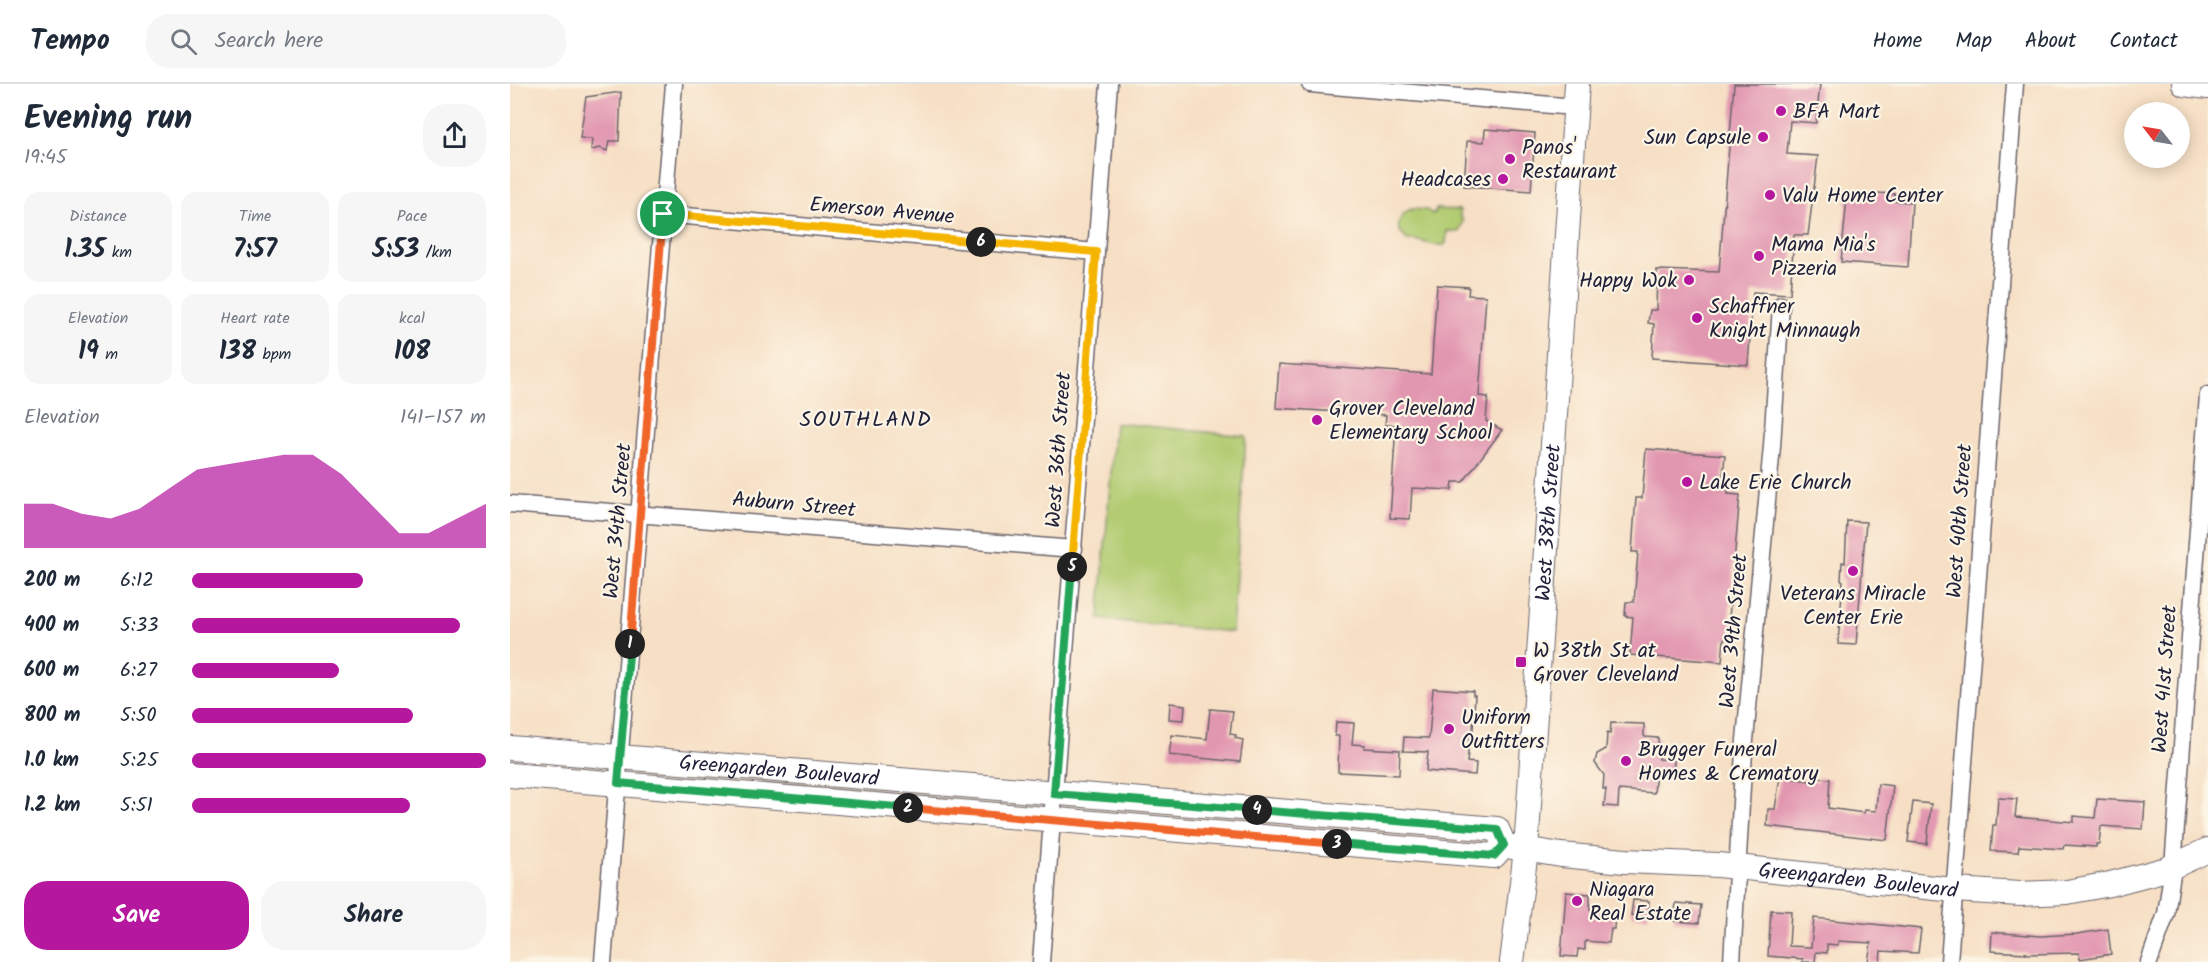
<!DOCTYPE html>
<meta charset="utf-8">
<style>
:root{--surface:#fff;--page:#f6f6f7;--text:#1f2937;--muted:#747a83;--line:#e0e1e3;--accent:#b5179e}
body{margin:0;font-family:Kalam,sans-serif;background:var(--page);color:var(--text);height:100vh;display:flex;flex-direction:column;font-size:22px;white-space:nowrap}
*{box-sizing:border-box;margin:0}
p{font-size:20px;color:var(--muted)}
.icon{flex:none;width:33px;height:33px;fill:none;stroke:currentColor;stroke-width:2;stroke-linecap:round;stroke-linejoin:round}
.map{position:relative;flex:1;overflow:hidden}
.drawer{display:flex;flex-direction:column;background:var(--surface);width:510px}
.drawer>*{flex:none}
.needle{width:39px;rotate:301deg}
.controls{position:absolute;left:1614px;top:18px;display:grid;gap:12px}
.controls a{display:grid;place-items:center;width:66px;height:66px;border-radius:50%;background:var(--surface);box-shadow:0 3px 15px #0003;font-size:30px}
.pin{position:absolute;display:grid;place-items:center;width:51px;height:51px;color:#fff;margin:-26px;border:3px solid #fff;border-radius:50%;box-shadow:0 2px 6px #0007}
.km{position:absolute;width:30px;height:30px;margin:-15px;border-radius:50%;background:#222;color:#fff;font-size:16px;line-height:30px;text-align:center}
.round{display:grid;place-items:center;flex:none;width:63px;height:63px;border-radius:24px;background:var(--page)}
.headline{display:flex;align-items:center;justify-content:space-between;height:102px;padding:0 24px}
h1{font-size:33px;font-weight:800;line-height:45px}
.figures{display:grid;grid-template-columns:repeat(3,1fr);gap:9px;height:102px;padding:6px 24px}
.figures div{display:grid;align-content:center;border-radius:15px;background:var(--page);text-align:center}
.figures b{font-size:26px;font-weight:800}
.figures small{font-size:16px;font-weight:400}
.figures p{font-size:16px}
.chart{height:168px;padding:12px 24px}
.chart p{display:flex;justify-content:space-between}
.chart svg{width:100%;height:108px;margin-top:6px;fill:var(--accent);opacity:.7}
.primary-button{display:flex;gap:12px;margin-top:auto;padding:12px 24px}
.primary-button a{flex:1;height:69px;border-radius:24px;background:var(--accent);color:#fff;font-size:24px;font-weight:800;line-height:69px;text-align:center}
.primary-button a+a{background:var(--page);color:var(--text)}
ul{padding:0 24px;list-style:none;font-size:20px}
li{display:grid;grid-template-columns:96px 72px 1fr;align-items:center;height:45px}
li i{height:15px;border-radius:8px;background:var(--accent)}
header{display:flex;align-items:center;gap:36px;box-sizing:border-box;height:84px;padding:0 30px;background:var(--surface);border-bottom:2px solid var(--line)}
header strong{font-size:28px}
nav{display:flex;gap:33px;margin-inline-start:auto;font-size:21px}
.search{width:420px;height:54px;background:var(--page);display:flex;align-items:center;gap:15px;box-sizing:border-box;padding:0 21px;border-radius:24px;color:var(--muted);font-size:22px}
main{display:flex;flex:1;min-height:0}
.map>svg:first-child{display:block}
.green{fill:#b2cc72;stroke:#6a7756;stroke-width:1.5}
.building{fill:#e297b1}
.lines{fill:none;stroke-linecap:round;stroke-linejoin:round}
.street-casing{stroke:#6c646b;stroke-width:19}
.secondary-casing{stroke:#6c646b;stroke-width:26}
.street{stroke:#fff;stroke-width:16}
.secondary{stroke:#fff;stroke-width:24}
.split-1-casing{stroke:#fff;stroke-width:12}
.split-2-casing{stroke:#fff;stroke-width:12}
.split-3-casing{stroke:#fff;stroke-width:12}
.split-4-casing{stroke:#fff;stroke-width:12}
.split-5-casing{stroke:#fff;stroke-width:12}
.split-6-casing{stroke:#fff;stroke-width:12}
.split-7-casing{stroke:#fff;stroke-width:12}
.split-1{stroke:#f0652b;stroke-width:8}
.split-2{stroke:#22a559;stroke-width:8}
.split-3{stroke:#f0652b;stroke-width:8}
.split-4{stroke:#22a559;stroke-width:8}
.split-5{stroke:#22a559;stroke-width:8}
.split-6{stroke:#f5b400;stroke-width:8}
.split-7{stroke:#f5b400;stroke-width:8}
.poi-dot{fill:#b5179e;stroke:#fcf5e5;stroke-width:2}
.labels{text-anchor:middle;stroke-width:4.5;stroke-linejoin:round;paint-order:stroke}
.poi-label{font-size:21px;fill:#22223b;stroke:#fcf5e5;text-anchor:start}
.street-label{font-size:21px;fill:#22223b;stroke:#fcf5e5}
.neighbourhood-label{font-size:22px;letter-spacing:1.5px;fill:#22223b;stroke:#fcf5e5}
</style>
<header>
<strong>Tempo</strong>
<div class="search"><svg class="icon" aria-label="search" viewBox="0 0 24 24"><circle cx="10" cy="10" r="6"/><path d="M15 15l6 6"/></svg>Search here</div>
<nav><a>Home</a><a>Map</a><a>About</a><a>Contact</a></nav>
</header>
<main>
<section class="drawer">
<div class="headline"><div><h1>Evening run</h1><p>19:45</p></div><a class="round"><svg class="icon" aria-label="share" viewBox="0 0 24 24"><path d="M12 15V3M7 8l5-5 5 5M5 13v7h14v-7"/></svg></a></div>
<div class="figures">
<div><p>Distance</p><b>1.35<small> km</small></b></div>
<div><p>Time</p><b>7:57</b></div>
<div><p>Pace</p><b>5:53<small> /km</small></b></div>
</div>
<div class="figures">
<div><p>Elevation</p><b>19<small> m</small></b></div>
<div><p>Heart rate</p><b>138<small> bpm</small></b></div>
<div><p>kcal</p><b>108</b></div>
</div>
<div class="chart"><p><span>Elevation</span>141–157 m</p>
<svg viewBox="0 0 160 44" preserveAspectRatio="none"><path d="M0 44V26L10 26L20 30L30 32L40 28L50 20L60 12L70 10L80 8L90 6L100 6L110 14L120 26L130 38L140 38L150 32L160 26V44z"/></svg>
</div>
<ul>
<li><b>200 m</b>6:12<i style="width:58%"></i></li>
<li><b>400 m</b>5:33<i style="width:91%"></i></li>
<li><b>600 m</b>6:27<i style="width:50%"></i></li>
<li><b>800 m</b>5:50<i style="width:75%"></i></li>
<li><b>1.0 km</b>5:25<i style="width:100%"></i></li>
<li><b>1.2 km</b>5:51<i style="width:74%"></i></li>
</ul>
<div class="primary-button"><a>Save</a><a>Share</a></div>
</section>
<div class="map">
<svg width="1698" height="878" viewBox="0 0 1698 878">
<rect width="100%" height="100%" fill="#fcf5e5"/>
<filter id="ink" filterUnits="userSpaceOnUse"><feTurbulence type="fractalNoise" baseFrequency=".0167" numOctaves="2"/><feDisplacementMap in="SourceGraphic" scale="12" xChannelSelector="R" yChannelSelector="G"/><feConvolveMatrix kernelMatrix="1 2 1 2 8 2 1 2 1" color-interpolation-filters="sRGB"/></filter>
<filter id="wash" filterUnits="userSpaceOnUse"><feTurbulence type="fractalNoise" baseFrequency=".008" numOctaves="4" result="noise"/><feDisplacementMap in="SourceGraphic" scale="24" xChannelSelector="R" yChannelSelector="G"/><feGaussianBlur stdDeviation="1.35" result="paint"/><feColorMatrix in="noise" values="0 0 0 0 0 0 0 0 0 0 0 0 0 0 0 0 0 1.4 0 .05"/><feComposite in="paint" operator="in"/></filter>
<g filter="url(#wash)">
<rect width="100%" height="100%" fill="#f6dfc4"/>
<g class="green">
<path d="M902 125 917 126 922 130 926 128V125L950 126V132L953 137 949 148 937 147 936 159 934 161C918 163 912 154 897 156L889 146C887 137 894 127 902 125Z"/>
<polygon points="605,339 736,352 722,548 589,535"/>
</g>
<g id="blocks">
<g class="building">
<polygon points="1224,0 1310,0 1306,39 1280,37 1277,70 1308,72 1298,151 1284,151 1280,210 1243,208 1238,281 1142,274 1144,240 1138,239 1140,226 1146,226 1147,186 1209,188"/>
<polygon points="111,8 109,57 99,57 97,67 90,64 81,66 82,55 70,54 76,13"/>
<polygon points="975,45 1025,49 1021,107 954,102 957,57 974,58"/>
<polygon points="1365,109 1385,110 1384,117 1402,118 1398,183 1331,178 1337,113 1365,115"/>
<polygon points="927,201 959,203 958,211 976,212 969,312 978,313 976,337 992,346 953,398 943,398 942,406 902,404 900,435 880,434 886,341 875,341 876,331 766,324 769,280 921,290"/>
<polygon points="1136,365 1215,371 1212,405 1219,406 1218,410 1230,411 1219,534 1222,534 1221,555 1214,555 1212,578 1120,571 1123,533 1115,532 1116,518 1124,518 1128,468 1122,468 1124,439 1126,414 1132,414"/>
<polygon points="1337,437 1356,438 1346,561 1328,560 1333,497 1331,496 1332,478 1335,479"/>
<polygon points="923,604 963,607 963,611 965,611 963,646 960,647 957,678 966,679 965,691 916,687 918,668 893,667 894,653 919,654"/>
<polygon points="660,619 675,621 674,636 659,635"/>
<polygon points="700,625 723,627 720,650 726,651 725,654 733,656 730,678 659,671 662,651 697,655"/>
<polygon points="826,638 844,639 842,660 855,661 854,664 890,666 889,691 828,688 829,652 825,652"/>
<polygon points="1101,639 1134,640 1134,651 1135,653 1148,654 1149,675 1164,676 1163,690 1146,688 1144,709 1109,706 1108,723 1094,722 1096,705 1093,705 1094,691 1085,679 1087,670 1096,665 1097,649 1100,650"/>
<polygon points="1270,693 1308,698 1308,694 1320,695 1318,724 1354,729 1355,726 1366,727 1368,700 1383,702 1377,756 1257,742 1258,725 1265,725"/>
<polygon points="1488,714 1507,715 1505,733 1564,738 1564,732 1585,734 1587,715 1635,718 1633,745 1591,742 1589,760 1586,760 1586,763 1554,761 1553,765 1509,762 1508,768 1481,767 1483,741 1486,741"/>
<polygon points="1403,718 1421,720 1417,760 1398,758"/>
<polygon points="1056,808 1080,810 1080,826 1105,828 1104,845 1101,845 1099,859 1075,857 1075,866 1068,865 1067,873 1051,872"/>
<polygon points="1123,816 1139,817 1138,833 1121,831"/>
<polygon points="1166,819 1191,821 1189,839 1164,837"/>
<polygon points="1261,826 1281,827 1279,862 1301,863 1304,834 1411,845 1408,869 1371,867 1370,878 1358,878 1361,859 1328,857 1328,861 1317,860 1317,869 1306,868 1305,878 1292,878 1293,875 1258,872"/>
<polygon points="1598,845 1601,870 1570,875 1569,869 1515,870 1516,869 1481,867 1482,848 1530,852 1567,850"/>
</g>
</g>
</g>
<g filter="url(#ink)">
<use href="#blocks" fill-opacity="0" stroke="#6c646b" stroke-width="1.5"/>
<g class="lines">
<g class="street-casing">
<g id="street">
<polyline points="800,0 1064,23"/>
<polyline points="153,130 586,168"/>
<polyline points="0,420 564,465"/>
<polyline points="93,878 164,0"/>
<polyline points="531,878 599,0"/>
<polyline points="1222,878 1234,667 1262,362 1271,221"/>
<polyline points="1439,878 1505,0"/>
<polyline points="1639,878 1656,830 1663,783 1698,311"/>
</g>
</g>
<g class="secondary-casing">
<g id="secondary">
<polyline points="1674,0 1698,3"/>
<path id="s1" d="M0 664 987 745 994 761"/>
<polyline points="0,691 984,772 994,761"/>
<path id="s2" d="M1002 763 1051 771 1115 777 1208 781 1444 806 1510 810 1557 808 1600 800 1657 785 1698 766"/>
<path id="s3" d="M1002 878 1016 766 1067 0"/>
</g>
</g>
<use href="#street" class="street"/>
<use href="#secondary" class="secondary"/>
</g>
</g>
<g class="lines" filter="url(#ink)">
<g class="split-1-casing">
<polyline id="split-1" points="120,560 153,130"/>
</g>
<g class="split-2-casing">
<polyline id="split-2" points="120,560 108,699 398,724"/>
</g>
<g class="split-3-casing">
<polyline id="split-3" points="398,724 827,760"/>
</g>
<g class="split-4-casing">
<polyline id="split-4" points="747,726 987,745 994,761 984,772 827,760"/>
</g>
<g class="split-5-casing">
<polyline id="split-5" points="562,483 544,710 747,726"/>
</g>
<g class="split-6-casing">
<polyline id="split-6" points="471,158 586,168 562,483"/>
</g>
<g class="split-7-casing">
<polyline id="split-7" points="153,130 471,158"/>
</g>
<use href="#split-1" class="split-1"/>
<use href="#split-2" class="split-2"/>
<use href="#split-3" class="split-3"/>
<use href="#split-4" class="split-4"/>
<use href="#split-5" class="split-5"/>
<use href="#split-6" class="split-6"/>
<use href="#split-7" class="split-7"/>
</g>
<g class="poi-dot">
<circle cx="1271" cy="27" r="6"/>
<circle cx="1253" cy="53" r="6"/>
<circle cx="1000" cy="75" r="6"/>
<circle cx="993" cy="95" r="6"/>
<circle cx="1260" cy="111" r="6"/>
<circle cx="1249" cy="172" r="6"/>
<circle cx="1179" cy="196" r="6"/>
<circle cx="1187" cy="234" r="6"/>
<circle cx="807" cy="336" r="6"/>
<circle cx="1177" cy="398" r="6"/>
<circle cx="1343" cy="487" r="6"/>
<rect x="1005" y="572" width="12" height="12" rx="3"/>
<circle cx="939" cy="645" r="6"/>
<circle cx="1116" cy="677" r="6"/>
<circle cx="1067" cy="817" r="6"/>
</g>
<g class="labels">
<g class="poi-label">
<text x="1283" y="34">BFA Mart</text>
<text x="1241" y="60" text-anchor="end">Sun Capsule</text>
<text x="1012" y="70">Panos'<tspan x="1012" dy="24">Restaurant</tspan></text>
<text x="981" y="102" text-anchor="end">Headcases</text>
<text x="1272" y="118">Valu Home Center</text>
<text x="1261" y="167">Mama Mia's<tspan x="1261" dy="24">Pizzeria</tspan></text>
<text x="1167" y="203" text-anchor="end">Happy Wok</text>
<text x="1199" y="229">Schaffner<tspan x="1199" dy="24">Knight Minnaugh</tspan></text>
<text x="819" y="331">Grover Cleveland<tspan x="819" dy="24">Elementary School</tspan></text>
<text x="1189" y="405">Lake Erie Church</text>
<text x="1343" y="516" text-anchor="middle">Veterans Miracle<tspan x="1343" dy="24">Center Erie</tspan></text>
<text x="1023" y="573">W 38th St at<tspan x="1023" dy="24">Grover Cleveland</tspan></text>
<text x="951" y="640">Uniform<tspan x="951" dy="24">Outfitters</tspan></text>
<text x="1128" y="672">Brugger Funeral<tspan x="1128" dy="24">Homes &amp; Crematory</tspan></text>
<text x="1079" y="812">Niagara<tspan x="1079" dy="24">Real Estate</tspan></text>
</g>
<g class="street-label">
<text transform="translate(372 126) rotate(5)" y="7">Emerson Avenue</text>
<text transform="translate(548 366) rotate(-86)" y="7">West 36th Street</text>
<text transform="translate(284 420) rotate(5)" y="7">Auburn Street</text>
<text transform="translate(107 437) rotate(-85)" y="7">West 34th Street</text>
<text transform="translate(1449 437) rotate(-86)" y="7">West 40th Street</text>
<text dy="7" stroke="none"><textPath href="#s3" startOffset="441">West 38th Street</textPath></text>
<text transform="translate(1223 547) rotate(-85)" y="7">West 39th Street</text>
<text transform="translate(1654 595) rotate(-86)" y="7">West 41st Street</text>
<text dy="7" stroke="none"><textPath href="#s1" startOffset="270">Greengarden Boulevard</textPath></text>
<text dy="7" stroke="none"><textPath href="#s2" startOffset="348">Greengarden Boulevard</textPath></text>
</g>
<g class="neighbourhood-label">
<text x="356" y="342">SOUTHLAND</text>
</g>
</g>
</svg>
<div class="controls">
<a><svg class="needle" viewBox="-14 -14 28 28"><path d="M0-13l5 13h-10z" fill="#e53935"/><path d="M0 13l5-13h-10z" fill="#747a83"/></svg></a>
</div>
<div class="pin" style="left:153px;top:130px;background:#1e9e55"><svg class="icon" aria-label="arrive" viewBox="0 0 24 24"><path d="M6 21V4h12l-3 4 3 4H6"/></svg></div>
<b class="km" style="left:120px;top:560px">1</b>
<b class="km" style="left:398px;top:724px">2</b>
<b class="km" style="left:827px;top:760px">3</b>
<b class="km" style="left:747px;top:726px">4</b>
<b class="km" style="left:562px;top:483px">5</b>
<b class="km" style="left:471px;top:158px">6</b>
</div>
</main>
